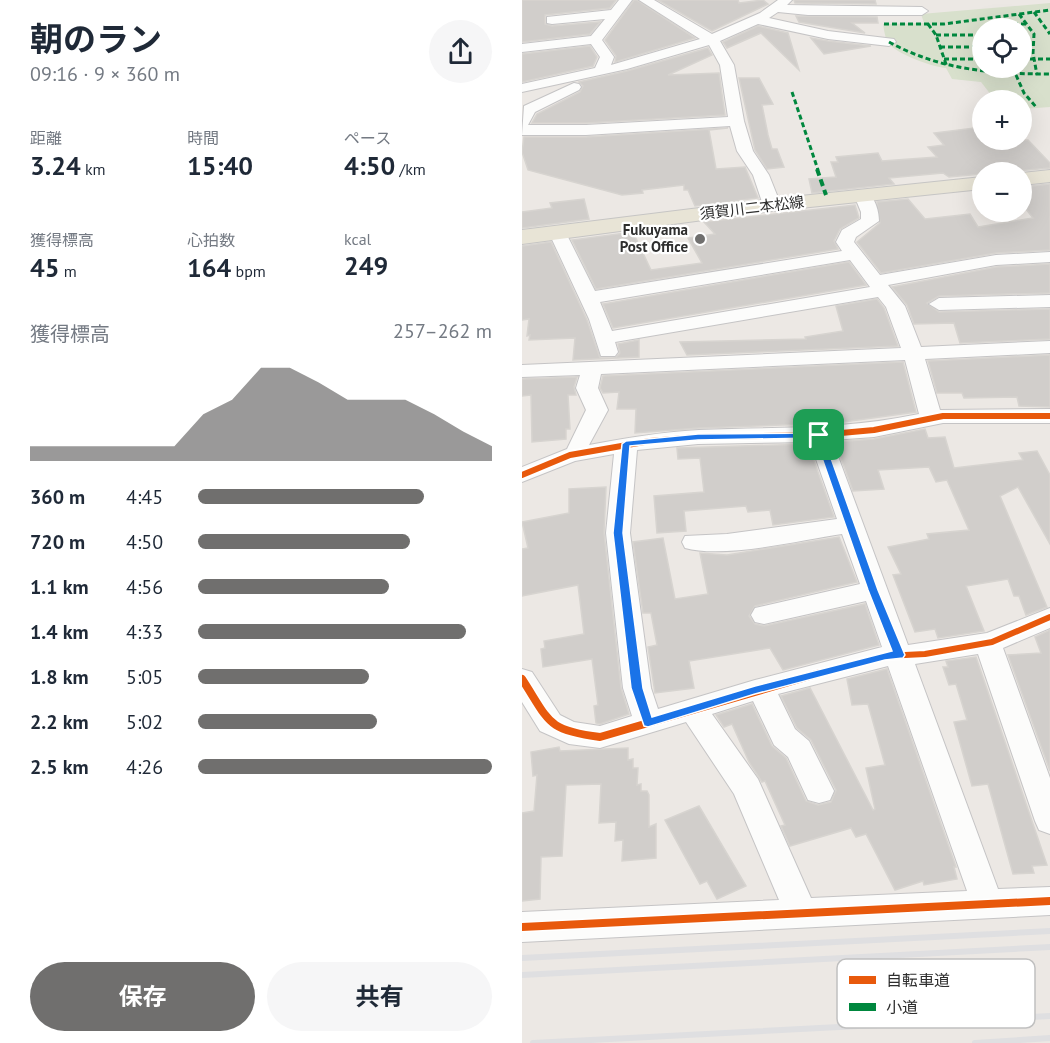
<!DOCTYPE html>
<html lang="ja">
<meta charset="utf-8">
<style>
:root{--surface:#fff;--page:#f6f6f7;--text:#1f2937;--muted:#747a83;--accent:#706f6e}
body{margin:0;font-family:"PT Sans","Noto Sans JP",sans-serif;background:var(--page);color:var(--text);height:100vh;display:flex;flex-direction:column;font-size:22px;white-space:nowrap}
*{box-sizing:border-box;margin:0}
p{font-size:20px;color:var(--muted)}
.icon{flex:none;width:33px;height:33px;fill:none;stroke:currentColor;stroke-width:2;stroke-linecap:round;stroke-linejoin:round}
.map{position:relative;flex:1;overflow:hidden}
.panel{display:flex;flex-direction:column;background:var(--surface);width:522px}
.panel>*{flex:none}
.fabs{position:absolute;left:450px;top:18px;display:grid;gap:12px}
.fabs a{display:grid;place-items:center;width:60px;height:60px;border-radius:50%;background:var(--surface);box-shadow:0 6px 24px #0002;font-size:30px}
.pin{position:absolute;display:grid;place-items:center;width:51px;height:51px;color:#fff;margin:-26px;border-radius:12px;box-shadow:0 3px 9px #0006}
.round{display:grid;place-items:center;flex:none;width:63px;height:63px;border-radius:32px;background:var(--page)}
.head{display:flex;align-items:center;justify-content:space-between;height:102px;padding:0 30px}
h1{font-size:33px;font-weight:700;line-height:45px}
.figures{display:grid;grid-template-columns:repeat(3,1fr);gap:9px;height:102px;padding:6px 30px}
.figures div{display:grid;align-content:center}
.figures b{font-size:26px;font-weight:700}
.figures small{font-size:16px;font-weight:400}
.figures p{font-size:16px}
.chart{height:168px;padding:12px 30px}
.chart p{display:flex;justify-content:space-between}
.chart svg{width:100%;height:108px;margin-top:6px;fill:var(--accent);opacity:.7}
.primary-button{display:flex;gap:12px;margin-top:auto;padding:12px 30px}
.primary-button a{flex:1;height:69px;border-radius:36px;background:var(--accent);color:#fff;font-size:24px;font-weight:700;line-height:69px;text-align:center}
.primary-button a+a{background:var(--page);color:var(--text)}
ul{padding:0 30px;list-style:none;font-size:20px}
li{display:grid;grid-template-columns:96px 72px 1fr;align-items:center;height:45px}
li i{height:15px;border-radius:8px;background:var(--accent)}
main{display:flex;flex:1;min-height:0}
.map>svg:first-child{display:block}
.cemetery{fill:#d8e0cc;fill-rule:evenodd}
.building{fill:#d1cecb;stroke:#d7d4d0;stroke-width:1.5}
.lines{fill:none;stroke-linecap:round;stroke-linejoin:round}
.minor-casing{stroke:#c5c4c5;stroke-width:2}
.major-casing{stroke:#c6c5c4;stroke-width:2}
.minor{fill:#fcfcfb;fill-rule:evenodd}
.major{fill:#e8e4d6;fill-rule:evenodd}
.rail{stroke:#dfdfe1;stroke-width:6}
.quiet-far1{stroke:#00873e;stroke-width:3;stroke-dasharray:5 3;stroke-linecap:butt}
.quiet{stroke:#00873e;stroke-width:4;stroke-dasharray:7 4;stroke-linecap:butt}
.cycleway-far1-casing{stroke:#fff;stroke-width:10}
.cycleway-casing{stroke:#fff;stroke-width:11}
.cycleway-far1{stroke:#e8590c;stroke-width:6}
.cycleway{stroke:#e8590c;stroke-width:8}
.route{fill:#1a73e8;stroke:#fff;stroke-width:1.5;fill-rule:evenodd}
.poi-dot{fill:#706f6e;stroke:#fff;stroke-width:2}
.labels{text-anchor:middle;stroke-width:4.5;stroke-linejoin:round;paint-order:stroke}
.far-street-label{font-size:15px;fill:#2e2e2e;stroke:#fff}
.far-poi-label{font-size:15px;font-weight:bold;fill:#2e2e2e;stroke:#fff;text-anchor:end}
.key{fill:#fff;stroke:#c0c0c0;stroke-width:1.5}
.key-label{font-size:16px;fill:#2e2e2e}
</style>
<main>
<section class="panel">
<div class="head"><div><h1>朝のラン</h1><p>09:16 · 9 × 360 m</p></div><a class="round"><svg class="icon" aria-label="share" viewBox="0 0 24 24"><path d="M12 15V3M7 8l5-5 5 5M5 13v7h14v-7"/></svg></a></div>
<div class="figures">
<div><p>距離</p><b>3.24<small> km</small></b></div>
<div><p>時間</p><b>15:40</b></div>
<div><p>ペース</p><b>4:50<small> /km</small></b></div>
</div>
<div class="figures">
<div><p>獲得標高</p><b>45<small> m</small></b></div>
<div><p>心拍数</p><b>164<small> bpm</small></b></div>
<div><p>kcal</p><b>249</b></div>
</div>
<div class="chart"><p><span>獲得標高</span>257–262 m</p>
<svg viewBox="0 0 160 44" preserveAspectRatio="none"><path d="M0 44V38L10 38L20 38L30 38L40 38L50 38L60 25L70 19L80 6L90 6L100 12L110 19L120 19L130 19L140 25L150 32L160 38V44z"/></svg>
</div>
<ul>
<li><b>360 m</b>4:45<i style="width:77%"></i></li>
<li><b>720 m</b>4:50<i style="width:72%"></i></li>
<li><b>1.1 km</b>4:56<i style="width:65%"></i></li>
<li><b>1.4 km</b>4:33<i style="width:91%"></i></li>
<li><b>1.8 km</b>5:05<i style="width:58%"></i></li>
<li><b>2.2 km</b>5:02<i style="width:61%"></i></li>
<li><b>2.5 km</b>4:26<i style="width:100%"></i></li>
</ul>
<div class="primary-button"><a>保存</a><a>共有</a></div>
</section>
<div class="map">
<svg width="528" height="1043" viewBox="0 0 528 1043">
<rect width="100%" height="100%" fill="#ece8e4"/>
<path class="cemetery" d="M528 3V107L500 109V100H473L459 82 430 79 424 68C410 67 375 54 366 43 363 38 362 29 361 24L402 23 399 14ZM460 28H500V68H460Z"/>
<g class="building">
<polygon points="0,0 94,0 88,8 23,15 23,24 30,26 78,22 68,34 0,42"/>
<polygon points="112,0 115,0 173,38 93,62 94,56 83,40"/>
<polygon points="136,0 216,0 217,3 241,0 246,4 190,31"/>
<polygon points="272,0 353,0 354,4 273,3"/>
<polygon points="274,16 355,17 356,23 330,23 343,33 277,22"/>
<polygon points="236,26 266,33 277,70 239,33 205,48 201,42"/>
<polygon points="289,38 306,41 349,46 302,54"/>
<polygon points="68,46 75,57 71,66 0,82 0,54"/>
<polygon points="186,48 190,55 146,75 197,73 203,115 64,123 10,123 15,114 58,92 61,86 57,82 105,71"/>
<polygon points="217,78 237,78 251,104 240,105 246,135 250,149 255,149 262,167 245,169 233,150"/>
<polygon points="460,127 460,140 506,140 528,163 528,168 427,177 421,173 367,178 372,184 290,193 287,179 314,177 309,162 316,162 314,157 356,153 360,161 415,157 406,147 422,145 412,133"/>
<polygon points="206,128 187,130 194,169 223,167 236,198 173,206 166,190 162,190 162,185 120,190 121,193 100,195 6,170 0,152 2,137 64,137"/>
<polygon points="528,184 528,250 474,253 359,273 335,242 358,223 355,202 386,199 403,219 448,214 456,227 511,218 500,204 500,187"/>
<polygon points="62,199 67,219 0,228 0,212 30,208 28,203"/>
<polygon points="333,205 337,218 318,229 312,241 316,249 74,289 50,240 111,232 129,270 180,263 166,238 193,234 182,222"/>
<polygon points="29,242 65,320 78,358 93,358 98,353 96,344 117,340 117,357 51,360 53,338 7,340 8,335 5,336 7,319 0,320 0,246"/>
<polygon points="327,262 344,285 91,328 81,304"/>
<polygon points="528,264 528,293 417,296 405,303 417,312 528,309 528,339 438,343 432,323 392,324 385,305 370,287 474,267"/>
<polygon points="355,299 362,308 376,346 165,355 158,342 284,339 283,337 321,331 314,306"/>
<polygon points="528,355 528,407 497,406 495,397 442,398 440,393 415,393 406,361"/>
<polygon points="381,362 394,412 314,423 177,428 113,433 114,409 95,409 97,392 81,393 78,388 81,376"/>
<polygon points="55,377 52,387 54,395 46,395 48,429 44,429 44,439 10,442 9,395 0,396 0,379"/>
<polygon points="403,429 406,438 423,437 432,468 501,460 497,453 515,451 528,475 528,544 496,487 478,496 525,607 504,615 497,596 492,596 486,579 444,586 462,631 416,638 413,629 393,632 371,575 379,574 366,547 407,539 405,534 447,530 425,480 414,482 407,467 356,470 362,489 331,491 313,442 352,439"/>
<polygon points="286,444 312,517 251,525 248,510 226,512 224,506 162,511 164,531 135,533 132,496 182,492 178,458 156,459 155,448"/>
<polygon points="84,487 82,533 99,688 107,714 78,724 74,723 72,706 76,705 70,659 21,667 19,649 23,648 22,641 62,634 56,585 0,596 0,549 6,548 0,522 47,513 47,489"/>
<polygon points="317,537 335,582 233,606 227,616 233,624 242,626 343,604 357,645 261,670 248,648 167,661 172,688 133,693 126,647 135,645 129,613 121,613 111,542 141,538 153,599 186,594 178,553 205,555"/>
<polygon points="528,630 528,771 486,655 519,653 513,637"/>
<polygon points="454,657 525,865 510,866 512,873 491,874 466,784 450,786 432,722 445,720 434,684 427,685 421,667 426,667 424,661"/>
<polygon points="365,669 434,867 432,867 435,879 402,885 401,881 373,890 344,834 334,837 329,828 268,846 259,826 263,825 243,781 240,782 227,762 210,724 202,727 194,715 230,704 250,746 264,758 284,801 296,805 309,802 314,790 289,740 275,728 259,696 288,688 351,810 353,809 344,768 363,765 346,704 330,705 325,679"/>
<polygon points="37,747 38,751 106,748 106,760 111,759 111,768 116,768 115,785 119,784 119,791 125,791 127,795 127,827 134,824 134,858 100,861 101,840 93,841 94,822 77,823 79,784 44,785 40,856 19,857 18,899 0,901 0,813 12,811 15,775 11,776 9,752"/>
<polygon points="177,806 224,886 195,899 185,881 178,884 143,820"/>
</g>
<g class="lines">
<g class="minor-casing">
<g id="minor">
<polygon points="97,0 110,0 80,40 92,57 89,65 178,39 117,0 132,0 190,34 238,13 256,0 270,0 265,5 400,7 406,11 400,15 286,15 256,12 247,18 306,31 372,39 374,42 367,46 306,39 236,24 198,41 212,65 222,121 231,151 247,175 259,205 250,210 241,205 231,175 215,151 208,126 64,135 0,135 2,106 52,83 57,84 59,87 57,90 13,112 6,125 64,125 206,117 198,65 187,45 105,69 0,92 0,84 73,68 78,57 69,44 0,52 0,44 69,36 83,19 30,24 25,23 25,17 89,10"/>
<path d="M340 190C352 193 357 210 357 221L334 237 332 242 358 275 474 255 528 252V262L474 265 366 285 383 306 399 347 528 341V353L403 359 418 410 528 409V423H421L352 437 310 440 386 645 465 633 528 608V628L481 648 528 778V834L517 830 513 821 456 654 393 664 476 889 528 887V915L0 942V912L257 900 212 794 164 722 78 748 47 744 18 731 0 702V669L10 672 38 715 52 722 78 726 110 716 101 688 84 533 92 454 53 461 0 482V467L45 449 64 410 54 388 58 375 0 377V365L379 348 364 307 356 297 93 342 96 352 93 356H79L67 319 27 233 30 229H42L73 291 320 251 314 242 320 230 339 219V212L332 195ZM328 260 348 287 90 331 78 302ZM383 360 397 414C321 430 253 427 177 430 139 432 104 438 67 445L86 410 76 388 79 374ZM288 442 315 519 205 534 163 536 160 542 163 548C202 559 279 540 320 534L338 584 242 606 233 608 229 615 233 622 242 624 344 601 360 647 233 680 136 709 129 688 108 533 115 450 176 444ZM366 666 445 891 289 898 236 779 190 714 231 701 252 745 266 757 286 800 297 803 308 800 312 791 287 741 273 729 256 694Z"/>
<polygon points="528,295 528,307 417,310 407,304 417,298"/>
</g>
</g>
<g class="major-casing">
<g id="major">
<polygon points="528,170 528,182 500,185 500,173"/>
<polygon points="460,177 460,189 250,211 0,244 0,230 250,199"/>
</g>
</g>
<use href="#minor" class="minor"/>
<use href="#major" class="major"/>
<g class="rail">
<polyline points="0,958 528,931"/>
<polyline points="0,975 528,947"/>
<polyline points="11,1043 528,1016"/>
<polyline points="453,1043 528,1038"/>
</g>
<g class="quiet-far1">
<polyline points="512,12 528,34"/>
<polyline points="497,14 512,34 511,53 515,75"/>
<polyline points="362,24 422,24 528,10"/>
<polyline points="406,24 414,35 425,67"/>
<polyline points="467,24 506,24"/>
<polyline points="414,35 460,35"/>
<path d="M367 42C418 70 470 74 528 74"/>
<polyline points="418,47 460,47"/>
<polyline points="422,59 460,59"/>
<polyline points="500,59 528,59"/>
<polyline points="494,75 502,93 514,107"/>
<polyline points="270,92 296,170"/>
</g>
<polyline class="quiet" points="295,169 304,195"/>
<g class="cycleway-far1-casing">
<g id="cycleway-far1">
<polyline points="0,475 48,455 128,441 176,437 297,435 352,430 421,416 528,416"/>
<polyline points="292,675 363,656 403,654 470,642 528,617"/>
</g>
</g>
<g class="cycleway-casing">
<g id="cycleway">
<path d="M0 679C28 722 24 730 78 737L298 673"/>
<polyline points="0,927 528,901"/>
</g>
</g>
<use href="#cycleway-far1" class="cycleway-far1"/>
<use href="#cycleway" class="cycleway"/>
</g>
<path class="route" d="M300 433 356 590 383 655 381 658 363 660 233 694 126 727 122 726 109 688 91 533 100 444 104 441 176 434ZM293 438 346 590 370 651 233 686 130 717 121 688 101 533 108 446 176 440Z"/>
<circle class="poi-dot" cx="178" cy="239" r="6"/>
<g class="labels">
<g class="far-street-label">
<text transform="translate(230 208) rotate(-7)" y="5">須賀川二本松線</text>
</g>
<g class="far-poi-label">
<text x="166" y="235">Fukuyama<tspan x="166" dy="17">Post Office</tspan></text>
</g>
</g>
<rect x="315" y="959" width="198" height="69" rx="9" class="key"/>
<rect x="327" y="976" width="27" height="8" fill="#e8590c"/>
<rect x="327" y="1003" width="27" height="8" fill="#00873e"/>
<g class="key-label">
<text x="364" y="986">自転車道</text>
<text x="364" y="1013">小道</text>
</g>
</svg>
<div class="fabs">
<a><svg class="icon" aria-label="locate" viewBox="0 0 24 24"><circle cx="12" cy="12" r="6"/><path d="M12 2v4M12 18v4M2 12h4M18 12h4"/></svg></a>
<a>+</a>
<a>−</a>
</div>
<div class="pin" style="left:297px;top:435px;background:#1e9e55"><svg class="icon" aria-label="arrive" viewBox="0 0 24 24"><path d="M6 21V4h12l-3 4 3 4H6"/></svg></div>
</div>
</main>
